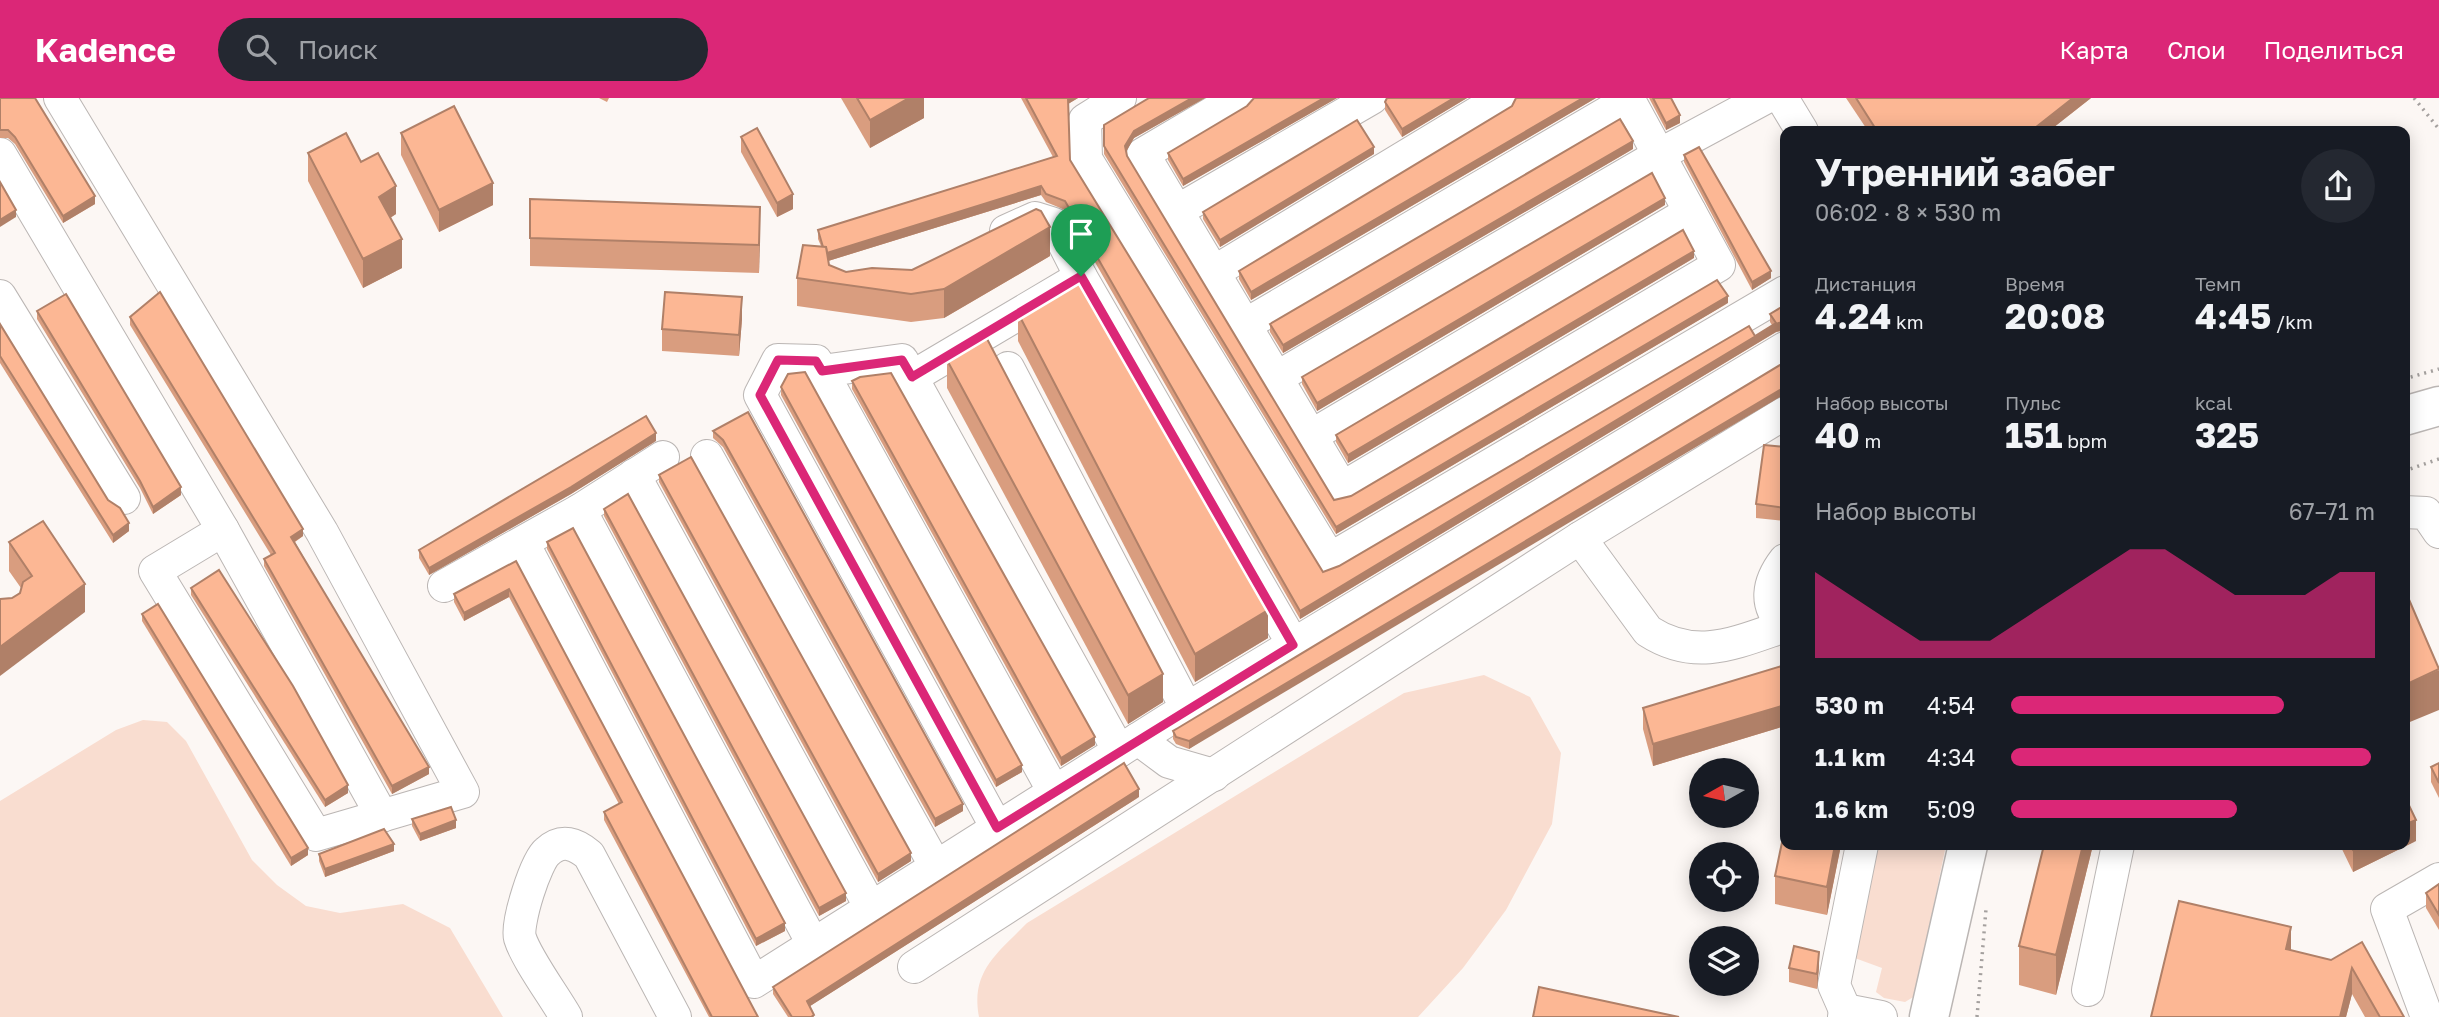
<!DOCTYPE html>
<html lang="ru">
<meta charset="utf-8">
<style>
:root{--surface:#171b24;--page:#242831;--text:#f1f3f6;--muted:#9ea1a6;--accent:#db2777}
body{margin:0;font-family:"Golos Text",sans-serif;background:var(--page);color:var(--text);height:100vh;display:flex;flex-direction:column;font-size:26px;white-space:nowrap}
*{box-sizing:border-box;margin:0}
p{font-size:23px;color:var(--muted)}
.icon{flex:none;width:38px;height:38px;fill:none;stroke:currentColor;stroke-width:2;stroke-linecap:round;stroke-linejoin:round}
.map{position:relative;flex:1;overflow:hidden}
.details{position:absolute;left:1780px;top:28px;width:630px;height:724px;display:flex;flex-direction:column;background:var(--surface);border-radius:14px;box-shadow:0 4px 18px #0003}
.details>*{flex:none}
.needle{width:46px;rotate:262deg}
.controls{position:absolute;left:1689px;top:660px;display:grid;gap:14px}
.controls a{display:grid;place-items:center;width:70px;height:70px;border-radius:50%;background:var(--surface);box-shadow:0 4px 18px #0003;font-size:35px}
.pin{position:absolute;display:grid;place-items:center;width:60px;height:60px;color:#fff;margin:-72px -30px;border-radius:50% 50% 50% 0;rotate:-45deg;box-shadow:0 0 7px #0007}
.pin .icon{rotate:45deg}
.round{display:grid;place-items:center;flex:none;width:74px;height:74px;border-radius:37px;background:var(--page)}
.overview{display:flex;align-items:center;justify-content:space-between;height:119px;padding:0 35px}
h1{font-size:38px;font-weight:700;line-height:52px}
.metrics{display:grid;grid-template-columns:repeat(3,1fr);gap:10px;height:119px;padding:7px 35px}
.metrics div{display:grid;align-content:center}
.metrics b{font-size:35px;font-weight:700}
.metrics small{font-size:19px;font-weight:400}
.metrics p{font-size:19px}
.chart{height:196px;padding:14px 35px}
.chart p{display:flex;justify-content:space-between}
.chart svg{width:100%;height:126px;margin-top:7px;fill:var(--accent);opacity:.7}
ul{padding:0 35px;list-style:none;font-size:23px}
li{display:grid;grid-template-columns:112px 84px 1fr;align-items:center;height:52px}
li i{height:18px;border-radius:9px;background:var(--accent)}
header{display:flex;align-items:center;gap:42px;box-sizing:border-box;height:98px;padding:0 35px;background:var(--accent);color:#fff}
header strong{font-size:33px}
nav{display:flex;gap:38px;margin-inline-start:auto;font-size:24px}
.search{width:490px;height:63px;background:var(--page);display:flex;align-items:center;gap:18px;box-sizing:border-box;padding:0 24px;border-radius:38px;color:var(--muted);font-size:26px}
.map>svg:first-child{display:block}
.green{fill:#f9ddd0}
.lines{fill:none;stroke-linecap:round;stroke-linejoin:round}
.minor-casing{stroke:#bbb6b4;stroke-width:34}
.major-casing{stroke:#bbb6b4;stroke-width:41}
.path{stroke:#a4a09e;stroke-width:3.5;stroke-dasharray:2 5;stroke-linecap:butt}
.minor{stroke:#fff;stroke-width:32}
.major{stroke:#fff;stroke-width:38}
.wall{fill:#d99d7f}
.shaded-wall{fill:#b08068}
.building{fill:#fcb794;stroke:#b08068;stroke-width:2}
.route-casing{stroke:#fff;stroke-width:14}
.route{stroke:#db2777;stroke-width:9}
</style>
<header>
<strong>Kadence</strong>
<div class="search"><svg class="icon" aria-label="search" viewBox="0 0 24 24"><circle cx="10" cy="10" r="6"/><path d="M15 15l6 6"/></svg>Поиск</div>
<nav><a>Карта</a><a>Слои</a><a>Поделиться</a></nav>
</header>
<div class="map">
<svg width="2439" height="919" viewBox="0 0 2439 919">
<rect width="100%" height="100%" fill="#fcf7f4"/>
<g class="green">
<path d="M1484 577 1530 599 1561 655 1552 726 1506 812 1463 870 1418 919H979C970 873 999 854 1027 825L1404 595Z"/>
<polygon points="143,622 167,624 186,643 252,762 277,787 306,808 340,815 403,806 450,830 503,919 0,919 0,703 116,632"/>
<polygon points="1877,747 1946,747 1915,898 1905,904 1884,900 1876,894 1882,870 1852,859"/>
</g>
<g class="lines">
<g class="minor-casing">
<g id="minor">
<polyline points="60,0 322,434 463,694 316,737 155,473 223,432"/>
<polyline points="1120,0 1085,22 1086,61 1330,461 1785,194"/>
<polyline points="1238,0 1143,56 1342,390 1719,167 1628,0"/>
<polyline points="1782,0 1802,33"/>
<polyline points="0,56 223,432 382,718"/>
<polyline points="1177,113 1372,0"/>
<polyline points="1006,133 1035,120 1054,126 1081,179"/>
<polyline points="1214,174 1502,0"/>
<polyline points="0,198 124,400"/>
<polyline points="1245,227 1629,2"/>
<polyline points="1008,270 1187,611"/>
<polyline points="822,273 902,262 1119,653"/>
<polyline points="912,279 1081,179 1293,546"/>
<polyline points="1276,280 1659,57 1765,0"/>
<polyline points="1311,338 1690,114"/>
<polyline points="707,358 936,769"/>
<polyline points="634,377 871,810"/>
<polyline points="580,412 813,846"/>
<polyline points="2404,414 2426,415 2439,434"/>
<path d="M1580 440 1648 533C1696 564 1735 545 1785 528"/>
<polyline points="523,445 754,884 1168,622 1785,250"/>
<path d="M1785 462C1768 484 1763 507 1785 528"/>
<polyline points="444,488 580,412 663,359"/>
<polyline points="1138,641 1169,664 1214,677"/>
<polyline points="997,730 760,297 778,262 816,263 1054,694"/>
<polyline points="914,869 1580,440 1785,315"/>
<polyline points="2088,892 2118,747"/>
<polyline points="1845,912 1834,887 1862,747"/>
<path d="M566 919C554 898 526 860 520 840 516 825 536 763 547 754 562 740 576 746 589 757L675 919"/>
<polyline points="1844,919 1845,912 1881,919"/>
<polyline points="2427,919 2387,811 2439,781"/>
</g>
</g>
<g class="major-casing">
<g id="major">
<polyline points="2404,318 2439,308"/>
<polyline points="1929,919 1968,747"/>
</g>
</g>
<g class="path">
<polyline points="2414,0 2439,31"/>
<polyline points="2404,281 2439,271"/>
<polyline points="2404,373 2439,361"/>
<polyline points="1977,919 1986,811"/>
</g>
<use href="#minor" class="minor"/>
<use href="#major" class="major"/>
</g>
<g class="wall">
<polygon points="0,0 95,106 63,125 15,46 8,40 0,40"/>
<polygon points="599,0 609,0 607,4"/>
<polygon points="841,0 924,0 924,20 870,50"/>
<polygon points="1021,0 1078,0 1068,6 1070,62 1323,474 1339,468 1755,238 1772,227 1770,224 1770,216 1785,207 1785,232 1776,234 1300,521 1065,112 1046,104 1041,97 828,163 829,167 846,174 912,172 1050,158 944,220 911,224 797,208 797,180 821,148 818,141 818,132 1053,59"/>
<polygon points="1149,0 1205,0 1134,40 1126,53 1127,58 1334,402 1351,398 1728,205 1336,436 1104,56 1104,27"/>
<polygon points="1337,0 1183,88 1168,62 1168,55 1247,8 1254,1"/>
<polygon points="1387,0 1467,0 1402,39 1385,12 1385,4"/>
<polygon points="1516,0 1596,0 1251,202 1239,181 1239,173 1512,8"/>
<polygon points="1649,0 1671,0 1680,25 1666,32"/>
<polygon points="1846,0 2091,0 2049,33 1868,33"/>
<polygon points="401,35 493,107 439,134 401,57"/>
<polygon points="741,39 793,111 777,119 741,54"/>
<polygon points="1633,51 1283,255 1270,234 1270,226"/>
<polygon points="308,55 361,64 396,116 390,120 402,170 363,190 308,83"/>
<polygon points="1374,56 1220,149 1203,121 1203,114"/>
<polygon points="1684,57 1771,180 1752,192 1684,64"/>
<polygon points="1665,107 1317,313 1302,286 1302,279"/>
<polygon points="760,137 759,175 530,168 530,140"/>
<polygon points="1694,160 1348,365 1336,344 1336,337"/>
<polygon points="37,213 181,397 153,416 140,390 37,221"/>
<polygon points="1018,215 1268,540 1195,584 1018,243"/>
<polygon points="130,219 303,438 295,444 429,676 392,696 264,468 264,461 271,457 130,227"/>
<polygon points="742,221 739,258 662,253 662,231"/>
<polygon points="0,226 108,402 129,433 113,445 0,265"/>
<polygon points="947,262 1163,604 1128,626 947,290"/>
<polygon points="1785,264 1189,651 1176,646 1173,641 1173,633"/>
<polygon points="852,283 1095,647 1061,668 852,291"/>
<polygon points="781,289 1022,674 996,689 781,297"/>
<polygon points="748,314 963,713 935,729 723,349 713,340 713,333"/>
<polygon points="656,343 571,396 429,477 419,460 419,452"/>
<polygon points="1785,349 1785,423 1756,420 1756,406"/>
<polygon points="659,377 911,763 878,784 659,384"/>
<polygon points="604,411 846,803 819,818 604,418"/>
<polygon points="9,444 85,514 12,500 20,495 21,490 9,473"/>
<polygon points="547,444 785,833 756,848 547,451"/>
<polygon points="516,463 758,919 709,919 604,722 604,714 619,706 509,499 464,523 454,504 454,496"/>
<polygon points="191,490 348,695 325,709 191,497"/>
<polygon points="2404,490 2439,571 2405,626 2404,625"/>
<polygon points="142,516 308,757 291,768 142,523"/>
<polygon points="1785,567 1785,628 1653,668 1643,631 1643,610"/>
<polygon points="2439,665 2439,700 2431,684 2431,669"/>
<polygon points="1139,699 810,908 814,919 788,919 773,896 773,889"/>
<polygon points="412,721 456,730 420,743 412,728"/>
<polygon points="2416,743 2353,774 2340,747 2404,747"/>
<polygon points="1841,747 1827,817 1775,806 1775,778"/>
<polygon points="2044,747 2093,747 2056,897 2019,887 2019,848"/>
<polygon points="394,753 325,779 319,763 319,756"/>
<polygon points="2439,786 2439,832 2426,810 2426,795"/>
<polygon points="2362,844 2404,919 2365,919 2352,896 2346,919 2151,919 2291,853 2331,862"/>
<polygon points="1819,868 1817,891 1789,884 1789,870"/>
</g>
<g class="shaded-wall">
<polygon points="909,0 924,0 924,20 870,50 870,22"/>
<polygon points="1068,0 1078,0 1068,6"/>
<polygon points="1192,0 1205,0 1134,40 1125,56 1125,48 1134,33"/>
<polygon points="1324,0 1337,0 1183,88 1183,81"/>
<polygon points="1454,0 1467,0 1402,39 1402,31"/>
<polygon points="1583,0 1596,0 1251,202 1251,194"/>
<polygon points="2073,0 2091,0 2049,33 2031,33"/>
<polygon points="1680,17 1680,25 1666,32 1666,25"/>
<polygon points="1633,43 1633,51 1283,255 1283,247"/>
<polygon points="1374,49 1374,56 1220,149 1220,142"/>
<polygon points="493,85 493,107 439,134 439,112"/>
<polygon points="396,88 396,116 379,127 379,99"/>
<polygon points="1041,88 1041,97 825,164 825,155"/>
<polygon points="793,96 793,111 777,119 777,105"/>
<polygon points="95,98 95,106 63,125 63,118"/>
<polygon points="1665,100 1665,107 1317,313 1317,305"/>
<polygon points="760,109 760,137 759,175 759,147"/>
<polygon points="16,112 16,119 0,129 0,122"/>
<polygon points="1050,129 1050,158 944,220 944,191"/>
<polygon points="402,141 402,170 363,190 363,161"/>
<polygon points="1694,153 1694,160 1348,365 1348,357"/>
<polygon points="1771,173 1771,180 1752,192 1752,184"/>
<polygon points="1728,198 1728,205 1336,436 1336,429"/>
<polygon points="742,199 742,221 739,258 739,237"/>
<polygon points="1785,223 1785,232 1776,234 1300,521 1300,513 1776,226"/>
<polygon points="1785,289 1785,296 1189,651 1189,643"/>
<polygon points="656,335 656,343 571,396 429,477 429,470"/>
<polygon points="181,389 181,397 153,416 153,409"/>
<polygon points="129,425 129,433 113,445 113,437"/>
<polygon points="303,431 303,438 291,446 291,439"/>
<polygon points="85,486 85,514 0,578 0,549"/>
<polygon points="509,491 509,499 464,523 464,515"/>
<polygon points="1268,512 1268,540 1195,584 1195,556"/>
<polygon points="2439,572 2439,612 2405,626 2405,587"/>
<polygon points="1163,576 1163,604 1128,626 1128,597"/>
<polygon points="1785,607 1785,628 1653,668 1653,646"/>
<polygon points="1095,639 1095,647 1061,668 1061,660"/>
<polygon points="1022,667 1022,674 996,689 996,682"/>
<polygon points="429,669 429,676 392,696 392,688"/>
<polygon points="348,687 348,695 325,709 325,702"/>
<polygon points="1139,691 1139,699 807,910 807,903"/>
<polygon points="963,706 963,713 935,729 935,721"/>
<polygon points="456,722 456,730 420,743 420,736"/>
<polygon points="2416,722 2416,743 2353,774 2353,752 2364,747 2404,747 2404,727"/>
<polygon points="394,746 394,753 325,779 325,771"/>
<polygon points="1835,747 1841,747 1827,817 1827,789"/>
<polygon points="2083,747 2093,747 2056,897 2056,857"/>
<polygon points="308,750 308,757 291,768 291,760"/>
<polygon points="911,755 911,763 878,784 878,776"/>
<polygon points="846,795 846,803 819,818 819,810"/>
<polygon points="785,825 785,833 756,848 756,841"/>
<polygon points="2291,829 2291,855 2286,851"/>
<polygon points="1819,854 1819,868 1817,891 1817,876"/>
<polygon points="2352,870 2352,896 2346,919 2340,919"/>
</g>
<g class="building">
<polygon points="0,0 35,0 95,98 63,118 15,39 8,32 0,32"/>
<polygon points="857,0 909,0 870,22"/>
<polygon points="1026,0 1068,0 1070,62 1323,474 1339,468 1749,228 1755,238 1776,225 1770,216 1785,207 1785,223 1776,226 1300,513 1065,103 1046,96 1041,88 827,155 826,149 823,149 818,132 1057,58"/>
<polygon points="1149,0 1192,0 1134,33 1125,48 1127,58 1334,402 1351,398 1717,182 1728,198 1336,429 1104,48 1104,27"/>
<polygon points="1254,0 1324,0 1183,81 1168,55 1247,8"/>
<polygon points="1387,0 1454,0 1402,31 1385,4"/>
<polygon points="1516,0 1583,0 1251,194 1239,173 1512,8"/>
<polygon points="1653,0 1671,0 1680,17 1666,25"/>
<polygon points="1856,0 2073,0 2031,33 1877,33"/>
<polygon points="454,8 493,85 439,112 401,35"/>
<polygon points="1620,21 1633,43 1283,247 1270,226"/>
<polygon points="1357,22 1374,49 1220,142 1203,114"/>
<polygon points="757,30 793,96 777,105 741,39"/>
<polygon points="346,35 361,64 378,55 396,88 379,99 402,141 363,161 308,55"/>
<polygon points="1699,49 1771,173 1752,184 1684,57"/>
<polygon points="1652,75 1665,100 1317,305 1302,279"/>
<polygon points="0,84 16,112 0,122"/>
<polygon points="530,101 760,109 759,147 530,140"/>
<polygon points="1036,111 1041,113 1050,129 944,191 911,196 797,180 803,147 826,149 829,167 846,174 872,170 912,172"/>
<polygon points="1683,132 1694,153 1348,357 1336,337"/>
<polygon points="1075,178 1268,512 1195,556 1018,215"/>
<polygon points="160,194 303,431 291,439 429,669 392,688 264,461 275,455 130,219"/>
<polygon points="665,194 742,199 739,237 662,231"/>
<polygon points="66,196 181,389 153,409 140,383 37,213"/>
<polygon points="0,226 108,402 120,410 129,425 113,437 0,258"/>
<polygon points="985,237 1163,576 1128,597 947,262"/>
<polygon points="1785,264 1785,289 1189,643 1176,639 1173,633 1178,630"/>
<polygon points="805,274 1022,667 996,682 781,289 788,276"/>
<polygon points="891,275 1095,639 1061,660 852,283 860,279"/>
<polygon points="748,314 963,706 935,721 723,342 713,333"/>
<polygon points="646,318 656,335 571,389 429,470 419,452"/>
<polygon points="1764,347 1785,349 1785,410 1756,406"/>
<polygon points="691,359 911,755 878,776 659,377"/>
<polygon points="628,396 846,795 819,810 604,411"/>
<polygon points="43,423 85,486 0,549 0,501 12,500 20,495 23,484 32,478 9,444"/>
<polygon points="573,430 785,825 756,841 547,444"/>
<polygon points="516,463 758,919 712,919 604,714 622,704 509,491 464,515 454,496"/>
<polygon points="219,472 293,588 348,687 325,702 191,490"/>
<polygon points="2404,490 2439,571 2405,587 2404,585"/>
<polygon points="158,506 308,750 291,760 142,516"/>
<polygon points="1785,567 1785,607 1653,646 1643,610"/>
<polygon points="1124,665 1139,691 807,903 814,917 811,919 792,919 773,889"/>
<polygon points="2439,665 2439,685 2431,669"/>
<polygon points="2404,697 2416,722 2404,727"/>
<polygon points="451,709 456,722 420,736 412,721"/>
<polygon points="1785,730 1785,747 1835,747 1827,789 1775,778"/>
<polygon points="384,731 394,746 325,771 319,756"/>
<polygon points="2044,747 2083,747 2056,857 2019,848"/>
<polygon points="2351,747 2364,747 2353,752"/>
<polygon points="2439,786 2439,817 2426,795"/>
<polygon points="2179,803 2291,829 2286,851 2331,862 2362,844 2404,919 2380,919 2352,870 2340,919 2151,919"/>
<polygon points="1794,848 1819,854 1817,876 1789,870"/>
<polygon points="1539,889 1679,919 1533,919"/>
</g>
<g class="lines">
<g class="route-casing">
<polygon id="route" points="1081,178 1293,547 997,730 760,297 778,262 816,263 822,273 902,262 912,279"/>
</g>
<use href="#route" class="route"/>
</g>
</svg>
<div class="controls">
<a><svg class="needle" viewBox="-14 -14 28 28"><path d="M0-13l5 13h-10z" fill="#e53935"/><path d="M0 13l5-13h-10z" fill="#9ea1a6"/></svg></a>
<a><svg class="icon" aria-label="locate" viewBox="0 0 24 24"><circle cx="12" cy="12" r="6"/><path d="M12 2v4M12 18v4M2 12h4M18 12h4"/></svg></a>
<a><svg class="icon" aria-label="layers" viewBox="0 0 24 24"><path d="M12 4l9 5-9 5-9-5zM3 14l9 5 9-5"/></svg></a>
</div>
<div class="pin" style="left:1081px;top:178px;background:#1e9e55"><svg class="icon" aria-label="arrive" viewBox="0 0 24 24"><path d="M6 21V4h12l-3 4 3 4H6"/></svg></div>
<section class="details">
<div class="overview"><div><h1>Утренний забег</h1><p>06:02 · 8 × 530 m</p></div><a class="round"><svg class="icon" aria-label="share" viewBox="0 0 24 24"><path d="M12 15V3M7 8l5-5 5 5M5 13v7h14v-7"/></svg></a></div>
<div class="metrics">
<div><p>Дистанция</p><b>4.24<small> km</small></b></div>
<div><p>Время</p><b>20:08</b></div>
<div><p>Темп</p><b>4:45<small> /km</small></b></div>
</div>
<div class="metrics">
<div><p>Набор высоты</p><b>40<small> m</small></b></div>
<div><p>Пульс</p><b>151<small> bpm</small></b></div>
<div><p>kcal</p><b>325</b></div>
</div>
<div class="chart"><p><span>Набор высоты</span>67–71 m</p>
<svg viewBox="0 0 160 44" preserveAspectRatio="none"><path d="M0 44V14L10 22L20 30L30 38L40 38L50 38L60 30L70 22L80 14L90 6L100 6L110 14L120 22L130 22L140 22L150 14L160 14V44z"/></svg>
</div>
<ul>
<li><b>530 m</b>4:54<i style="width:75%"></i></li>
<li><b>1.1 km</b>4:34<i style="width:99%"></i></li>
<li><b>1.6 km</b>5:09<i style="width:62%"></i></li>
</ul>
</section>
</div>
